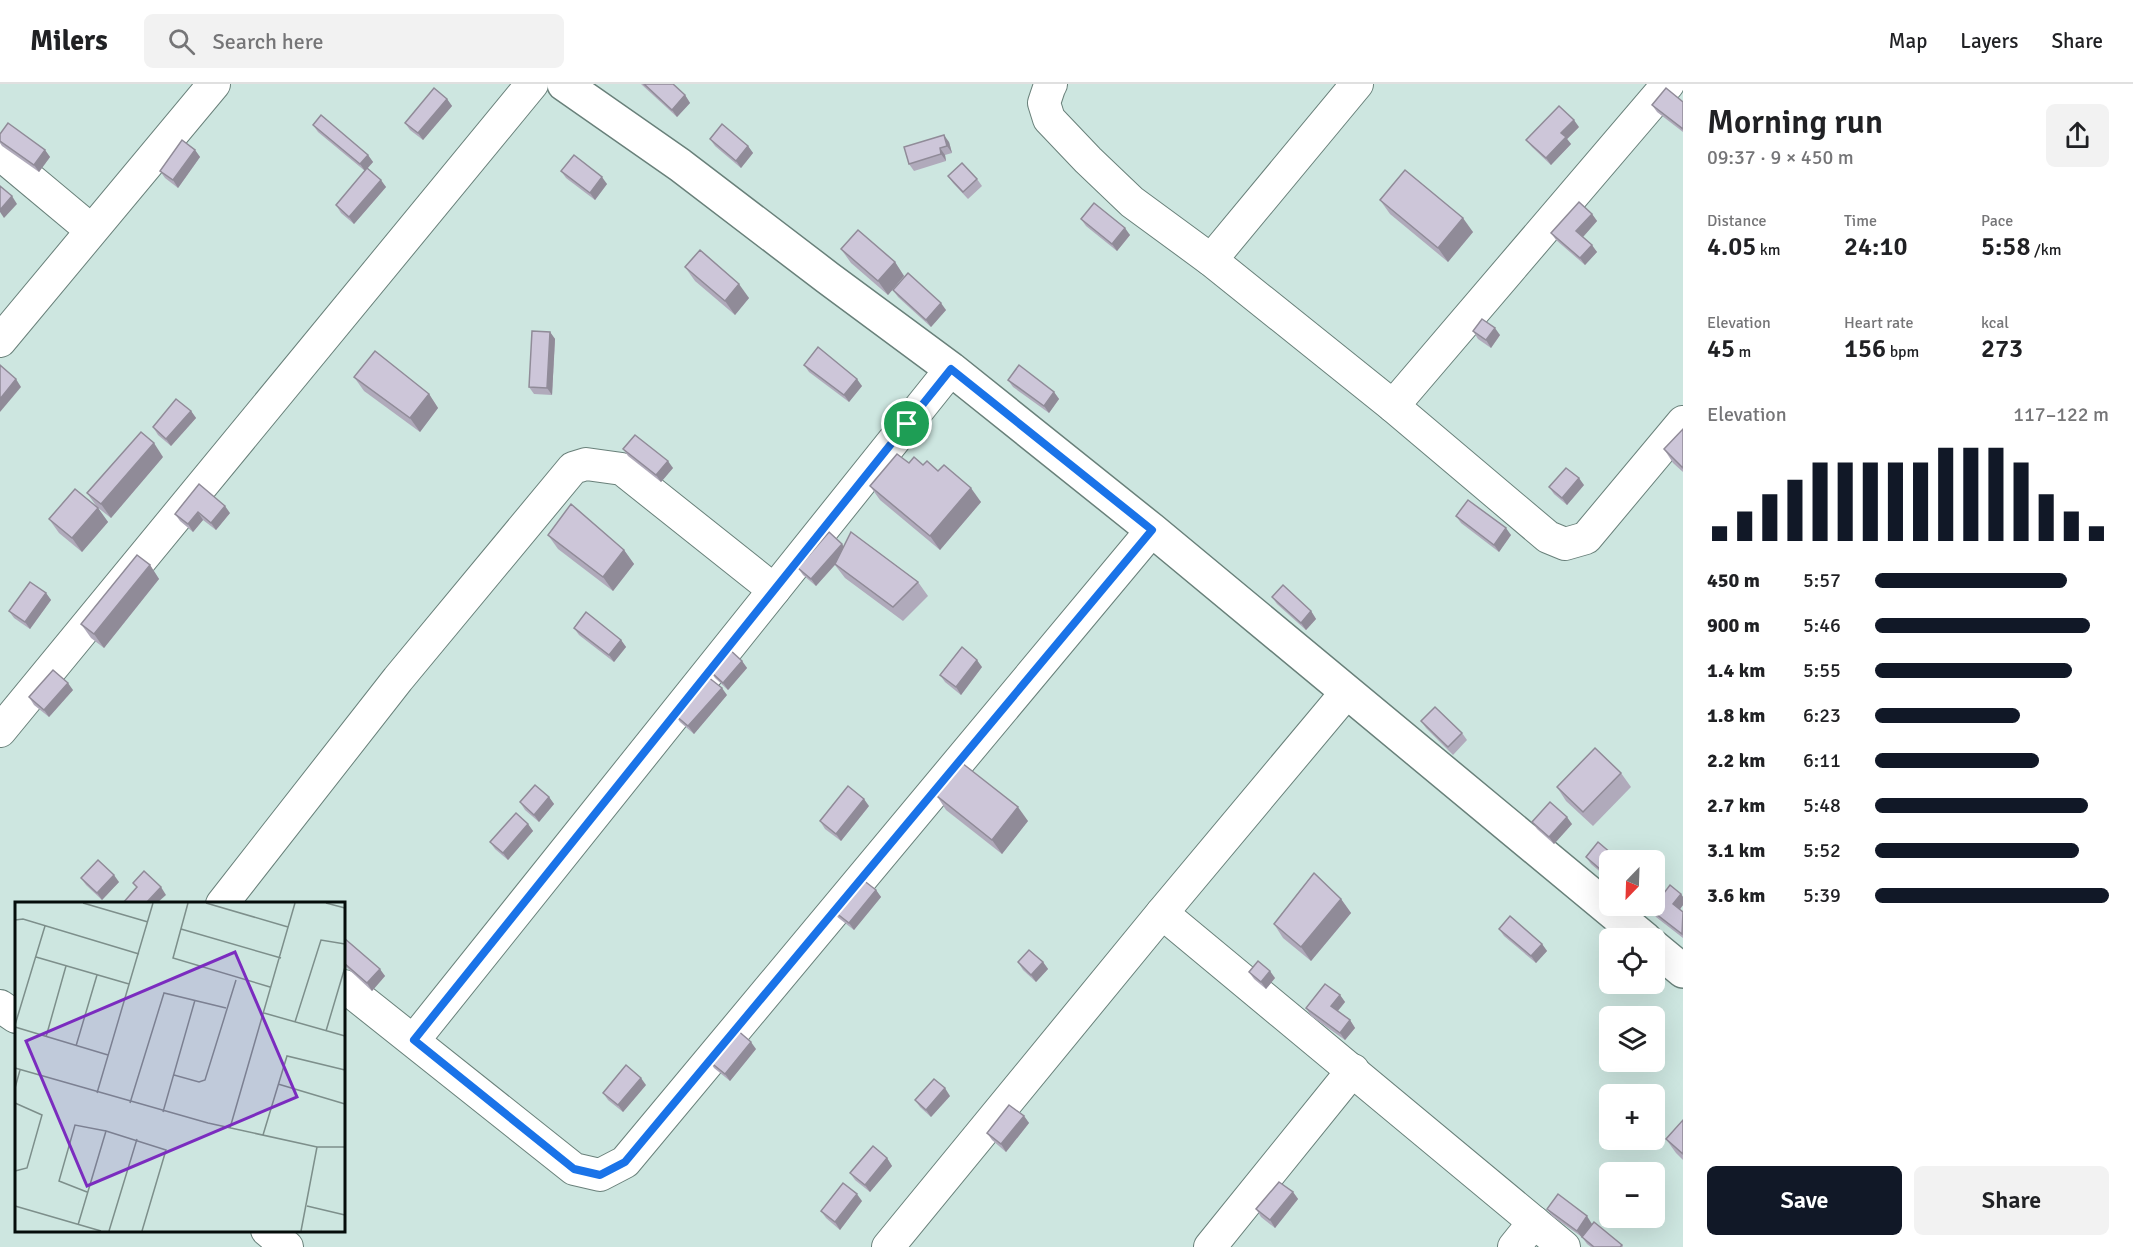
<!DOCTYPE html>
<meta charset="utf-8">
<style>
:root{--surface:#fff;--page:#f2f2f2;--text:#202124;--muted:#757577;--line:#e0e0e0;--accent:#111827}
body{margin:0;font-family:Signika,sans-serif;background:var(--page);color:var(--text);height:100vh;display:flex;flex-direction:column;font-size:22px;white-space:nowrap}
*{box-sizing:border-box;margin:0}
p{font-size:20px;color:var(--muted)}
.icon{flex:none;width:33px;height:33px;fill:none;stroke:currentColor;stroke-width:2;stroke-linecap:round;stroke-linejoin:round}
.map{position:relative;flex:1;overflow:hidden}
.sheet{display:flex;flex-direction:column;background:var(--surface);width:450px}
.sheet>*{flex:none}
.needle{width:39px;rotate:203deg}
.tools{position:absolute;left:1599px;top:766px;display:grid;gap:12px}
.tools a{display:grid;place-items:center;width:66px;height:66px;border-radius:9px;background:var(--surface);box-shadow:0 6px 24px #0002;font-size:30px}
.pin{position:absolute;display:grid;place-items:center;width:51px;height:51px;color:#fff;margin:-26px;border:3px solid #fff;border-radius:50%;box-shadow:0 2px 6px #0007}
.round{display:grid;place-items:center;flex:none;width:63px;height:63px;border-radius:9px;background:var(--page)}
.headline{display:flex;align-items:center;justify-content:space-between;height:102px;padding:0 24px}
h1{font-size:33px;font-weight:600;line-height:45px}
.stats{display:grid;grid-template-columns:repeat(3,1fr);gap:9px;height:102px;padding:6px 24px}
.stats div{display:grid;align-content:center}
.stats b{font-size:26px;font-weight:600}
.stats small{font-size:16px;font-weight:400}
.stats p{font-size:16px}
.chart{height:168px;padding:12px 24px}
.chart p{display:flex;justify-content:space-between}
.chart svg{width:100%;height:108px;margin-top:6px;stroke:var(--accent);stroke-width:6}
.cta{display:flex;gap:12px;margin-top:auto;padding:12px 24px}
.cta a{flex:1;height:69px;border-radius:9px;background:var(--accent);color:#fff;font-size:24px;font-weight:600;line-height:69px;text-align:center}
.cta a+a{background:var(--page);color:var(--text)}
ul{padding:0 24px;list-style:none;font-size:20px}
li{display:grid;grid-template-columns:96px 72px 1fr;align-items:center;height:45px}
li i{height:15px;border-radius:8px;background:var(--accent)}
header{display:flex;align-items:center;gap:36px;box-sizing:border-box;height:84px;padding:0 30px;background:var(--surface);border-bottom:2px solid var(--line)}
header strong{font-size:28px}
nav{display:flex;gap:33px;margin-inline-start:auto;font-size:21px}
.search{width:420px;height:54px;background:var(--page);display:flex;align-items:center;gap:15px;box-sizing:border-box;padding:0 21px;border-radius:9px;color:var(--muted);font-size:22px}
main{display:flex;flex:1;min-height:0}
.map>svg:first-child{display:block}
.lines{fill:none;stroke-linecap:round;stroke-linejoin:round}
.minor-casing{stroke:#69807a;stroke-width:34}
.tertiary-casing{stroke:#69807a;stroke-width:36}
.minor{stroke:#fff;stroke-width:32}
.tertiary{stroke:#fff;stroke-width:33}
.wall{fill:#b0aabb}
.shaded-wall{fill:#908b98}
.building{fill:#cdc6d9;stroke:#908b98;stroke-width:1.5}
.route-casing{stroke:#fff;stroke-width:12}
.route{stroke:#1a73e8;stroke-width:8}
.inset-road{fill:none;stroke:#7d8f8b;stroke-width:1.5}
.view{fill:#7b2cbf;fill-opacity:0.15;stroke:#7b2cbf;stroke-width:3}
.inset-edge{fill:none;stroke:#050d0b;stroke-width:3}
</style>
<header>
<strong>Milers</strong>
<div class="search"><svg class="icon" aria-label="search" viewBox="0 0 24 24"><circle cx="10" cy="10" r="6"/><path d="M15 15l6 6"/></svg>Search here</div>
<nav><a>Map</a><a>Layers</a><a>Share</a></nav>
</header>
<main>
<div class="map">
<svg width="1683" height="1163" viewBox="0 0 1683 1163">
<rect width="100%" height="100%" fill="#cde6e0"/>
<g class="lines">
<g class="minor-casing">
<g id="minor">
<polyline points="1051,0 1049,4 1044,19 1049,35 1088,76 1132,118 1211,176 1393,322 1668,0"/>
<polyline points="0,70 91,146"/>
<polyline points="1211,176 1357,0"/>
<polyline points="0,257 214,0"/>
<polyline points="1393,322 1548,453 1565,460 1586,454 1683,338"/>
<polyline points="0,647 532,0"/>
<polyline points="222,820 398,595 573,384 586,380 622,385 774,506"/>
<polyline points="1162,829 1564,1163"/>
<polyline points="344,902 574,1085 600,1091 625,1078 1152,446"/>
<polyline points="0,922 16,933"/>
<polyline points="414,956 951,285"/>
<polyline points="267,1146 287,1163"/>
<polyline points="888,1163 1162,829 1346,609"/>
<polyline points="1210,1163 1353,986"/>
<polyline points="1514,1163 1534,1138"/>
</g>
</g>
<g class="tertiary-casing">
<g id="tertiary">
<polyline points="564,0 680,81 828,194 951,285 1152,446 1645,855"/>
<polyline points="1654,863 1683,887"/>
</g>
</g>
<use href="#minor" class="minor"/>
<use href="#tertiary" class="tertiary"/>
</g>
<g class="wall">
<polygon points="641,0 673,0 685,11 690,19 677,33"/>
<polygon points="447,15 452,22 423,56 410,46 405,39"/>
<polygon points="1683,18 1683,48 1657,28 1652,21"/>
<polygon points="313,41 368,71 373,78 367,85 386,103 354,140 341,129 336,121 365,87 318,48"/>
<polygon points="1579,43 1567,55 1571,60 1551,81 1532,63 1526,56"/>
<polygon points="0,50 45,66 50,73 39,88 2,62 0,59"/>
<polygon points="710,55 748,62 753,69 741,84 715,62"/>
<polygon points="949,58 952,69 945,71 946,77 914,87 909,80"/>
<polygon points="195,66 200,73 178,104 165,94 160,87"/>
<polygon points="561,87 607,100 595,116 566,94"/>
<polygon points="948,92 977,95 982,102 968,115 953,99"/>
<polygon points="1380,116 1473,148 1448,178 1390,130"/>
<polygon points="1592,130 1597,137 1583,153 1597,168 1585,181 1556,156 1551,149"/>
<polygon points="1081,135 1130,151 1117,167 1086,142"/>
<polygon points="841,165 895,178 904,192 888,211 851,179"/>
<polygon points="685,183 749,214 735,231 695,197"/>
<polygon points="893,206 946,226 931,243 898,213"/>
<polygon points="1473,247 1500,251 1491,264 1478,255"/>
<polygon points="550,248 555,255 552,311 534,310 529,303"/>
<polygon points="804,281 862,302 849,318 809,288"/>
<polygon points="354,293 429,310 438,324 420,348 364,307"/>
<polygon points="1008,296 1054,308 1059,315 1049,329 1013,303"/>
<polygon points="191,327 196,334 171,362 158,351 153,343"/>
<polygon points="1683,345 1683,388 1673,379 1664,365"/>
<polygon points="623,365 673,384 661,398 628,372"/>
<polygon points="163,373 111,434 97,423 87,409"/>
<polygon points="909,379 923,381 981,418 940,466 880,416 870,402"/>
<polygon points="1584,401 1567,421 1554,410 1549,403"/>
<polygon points="98,424 108,438 82,468 59,449 49,435"/>
<polygon points="230,429 216,446 203,436 193,448 180,437 175,430"/>
<polygon points="1456,432 1511,451 1499,468 1461,439"/>
<polygon points="548,451 624,466 634,480 613,507 558,465"/>
<polygon points="844,462 918,498 928,512 903,537 845,494 835,481 816,502 803,491 798,484"/>
<polygon points="150,481 159,495 104,564 91,554 81,540"/>
<polygon points="46,509 51,516 30,545 14,534 9,527"/>
<polygon points="1272,513 1311,527 1316,535 1306,546 1277,520"/>
<polygon points="574,544 621,556 626,563 614,578 579,551"/>
<polygon points="742,577 747,584 728,606 715,594 710,587"/>
<polygon points="982,583 961,611 945,598 940,591"/>
<polygon points="73,606 49,633 34,621 29,613"/>
<polygon points="727,611 694,650 680,638 675,631"/>
<polygon points="1421,637 1462,649 1467,656 1453,671 1426,644"/>
<polygon points="1621,689 1631,703 1593,742 1566,717 1557,703"/>
<polygon points="937,712 1028,737 1002,770 946,726"/>
<polygon points="549,713 554,720 539,738 525,726 520,718"/>
<polygon points="869,722 841,757 825,745 820,737"/>
<polygon points="1532,738 1572,740 1554,760 1537,745"/>
<polygon points="528,740 533,747 508,776 495,765 490,758"/>
<polygon points="1598,758 1619,777 1610,777 1610,796 1591,780 1586,773"/>
<polygon points="81,794 119,798 102,816 86,801"/>
<polygon points="876,806 881,813 854,846 836,832 831,825"/>
<polygon points="1681,810 1683,813 1683,821 1679,826 1683,828 1683,854 1656,833 1651,826"/>
<polygon points="1341,815 1351,829 1311,877 1283,854 1274,840"/>
<polygon points="1499,845 1542,860 1547,867 1536,879 1504,852"/>
<polygon points="344,854 385,892 372,907 344,881"/>
<polygon points="1018,878 1043,878 1048,885 1036,898 1023,886"/>
<polygon points="1249,888 1275,894 1266,905 1254,895"/>
<polygon points="1340,911 1345,918 1338,927 1350,936 1355,944 1345,956 1311,932 1306,924"/>
<polygon points="756,965 730,997 714,984 709,977"/>
<polygon points="646,1001 623,1028 608,1016 603,1009"/>
<polygon points="950,1012 931,1033 920,1023 915,1016"/>
<polygon points="1024,1032 1029,1039 1006,1068 992,1056 987,1049"/>
<polygon points="1683,1036 1683,1076 1676,1069 1666,1055"/>
<polygon points="887,1074 892,1082 870,1108 855,1096 850,1089"/>
<polygon points="1293,1108 1298,1115 1275,1144 1261,1133 1256,1125"/>
<polygon points="862,1117 840,1146 826,1134 821,1127"/>
<polygon points="1547,1125 1592,1140 1586,1148 1622,1161 1623,1163 1591,1163 1587,1160 1582,1153 1552,1132"/>
</g>
<g class="shaded-wall">
<polygon points="685,11 690,19 677,33 672,26"/>
<polygon points="447,15 452,22 423,56 418,49"/>
<polygon points="1574,36 1579,43 1567,55 1571,60 1551,81 1546,74 1561,49"/>
<polygon points="944,51 949,58 952,69 947,62"/>
<polygon points="748,62 753,69 741,84 736,77"/>
<polygon points="940,64 945,71 946,77 941,70"/>
<polygon points="45,66 50,73 39,88 34,81"/>
<polygon points="195,66 200,73 178,104 173,96"/>
<polygon points="368,71 373,78 365,87 360,80"/>
<polygon points="602,93 607,100 595,116 590,109"/>
<polygon points="381,96 386,103 354,140 349,133"/>
<polygon points="12,112 17,120 4,134 0,128 0,126"/>
<polygon points="1592,130 1597,137 1582,154 1576,147"/>
<polygon points="1463,134 1473,148 1448,178 1438,164"/>
<polygon points="1125,144 1130,151 1117,167 1112,160"/>
<polygon points="1592,161 1597,168 1585,181 1580,174"/>
<polygon points="895,178 904,192 888,211 878,197"/>
<polygon points="739,200 749,214 735,231 725,217"/>
<polygon points="941,219 946,226 931,243 926,236"/>
<polygon points="1495,244 1500,251 1491,264 1486,256"/>
<polygon points="550,248 555,255 552,311 547,304"/>
<polygon points="16,295 21,303 0,328 0,315"/>
<polygon points="857,295 862,302 849,318 844,311"/>
<polygon points="1054,308 1059,315 1049,329 1044,322"/>
<polygon points="429,310 438,324 420,348 410,334"/>
<polygon points="191,327 196,334 171,362 166,355"/>
<polygon points="154,359 163,373 111,434 101,420"/>
<polygon points="668,377 673,384 661,398 656,391"/>
<polygon points="1579,394 1584,401 1567,421 1562,414"/>
<polygon points="971,404 981,418 940,466 930,452"/>
<polygon points="225,422 230,429 216,446 211,439"/>
<polygon points="98,424 108,438 82,468 72,454"/>
<polygon points="198,428 203,436 193,448 188,440"/>
<polygon points="1506,444 1511,451 1499,468 1494,461"/>
<polygon points="842,460 847,467 816,502 811,495"/>
<polygon points="624,466 634,480 613,507 603,493"/>
<polygon points="150,481 159,495 104,564 94,550"/>
<polygon points="46,509 51,516 30,545 25,538"/>
<polygon points="1311,527 1316,535 1306,546 1301,539"/>
<polygon points="621,556 626,563 614,578 609,571"/>
<polygon points="977,576 982,583 961,611 956,603"/>
<polygon points="742,577 747,584 728,606 723,599"/>
<polygon points="68,599 73,606 49,633 44,626"/>
<polygon points="722,604 727,611 694,650 688,642"/>
<polygon points="549,713 554,720 539,738 534,731"/>
<polygon points="864,715 869,722 841,757 836,750"/>
<polygon points="1018,723 1028,737 1002,770 992,756"/>
<polygon points="1567,733 1572,740 1554,760 1549,753"/>
<polygon points="528,740 533,747 508,776 503,769"/>
<polygon points="114,791 119,798 102,816 97,809"/>
<polygon points="161,803 166,811 157,819 146,819"/>
<polygon points="876,806 881,813 854,846 849,839"/>
<polygon points="1681,810 1683,813 1683,821 1678,828 1673,820"/>
<polygon points="1341,815 1351,829 1311,877 1301,863"/>
<polygon points="1542,860 1547,867 1536,879 1531,872"/>
<polygon points="1043,878 1048,885 1036,898 1031,891"/>
<polygon points="380,885 385,892 372,907 367,899"/>
<polygon points="1270,887 1275,894 1266,905 1261,898"/>
<polygon points="1340,911 1345,918 1336,929 1331,922"/>
<polygon points="1350,936 1355,944 1345,956 1340,949"/>
<polygon points="751,958 756,965 730,997 725,990"/>
<polygon points="641,994 646,1001 623,1028 618,1021"/>
<polygon points="945,1004 950,1012 931,1033 926,1026"/>
<polygon points="1024,1032 1029,1039 1006,1068 1001,1060"/>
<polygon points="887,1074 892,1082 870,1108 865,1101"/>
<polygon points="1293,1108 1298,1115 1275,1144 1270,1136"/>
<polygon points="857,1110 862,1117 840,1146 835,1138"/>
<polygon points="1587,1132 1592,1140 1582,1154 1577,1147"/>
</g>
<g class="building">
<polygon points="644,0 673,0 685,11 672,26"/>
<polygon points="434,4 447,15 418,49 405,39"/>
<polygon points="1666,4 1683,18 1683,45 1652,21"/>
<polygon points="1559,22 1574,36 1561,49 1566,53 1546,74 1526,56"/>
<polygon points="321,31 368,71 360,80 313,41"/>
<polygon points="8,39 45,66 34,81 0,57 0,50"/>
<polygon points="722,40 748,62 736,77 710,55"/>
<polygon points="944,51 947,62 940,64 941,70 909,80 904,63"/>
<polygon points="182,56 195,66 173,96 160,87"/>
<polygon points="574,71 602,93 590,109 561,87"/>
<polygon points="962,79 977,95 963,108 948,92"/>
<polygon points="367,84 381,96 349,133 336,121"/>
<polygon points="1405,86 1463,134 1438,164 1380,116"/>
<polygon points="0,102 12,112 0,126"/>
<polygon points="1579,118 1592,130 1576,147 1592,161 1580,174 1551,149"/>
<polygon points="1094,119 1125,144 1112,160 1081,135"/>
<polygon points="858,146 895,178 878,197 841,165"/>
<polygon points="700,166 739,200 725,217 685,183"/>
<polygon points="908,189 941,219 926,236 893,206"/>
<polygon points="1482,235 1495,244 1486,256 1473,247"/>
<polygon points="532,247 550,248 547,304 529,303"/>
<polygon points="818,263 857,295 844,311 804,281"/>
<polygon points="375,267 429,310 410,334 354,293"/>
<polygon points="0,281 16,295 0,315"/>
<polygon points="1019,281 1054,308 1044,322 1008,296"/>
<polygon points="176,315 191,327 166,355 153,343"/>
<polygon points="1683,345 1683,384 1664,365"/>
<polygon points="141,348 154,359 101,420 87,409"/>
<polygon points="635,351 668,377 656,391 623,365"/>
<polygon points="897,370 909,379 914,373 923,381 927,377 938,387 944,381 971,404 930,452 870,402"/>
<polygon points="1566,384 1579,394 1562,414 1549,403"/>
<polygon points="199,400 225,422 211,439 198,428 188,440 175,430"/>
<polygon points="75,405 98,424 72,454 49,435"/>
<polygon points="1468,416 1506,444 1494,461 1456,432"/>
<polygon points="571,420 624,466 603,493 548,451"/>
<polygon points="829,448 842,460 811,495 798,484"/>
<polygon points="851,448 918,498 893,523 835,480"/>
<polygon points="137,471 150,481 94,550 81,540"/>
<polygon points="30,498 46,509 25,538 9,527"/>
<polygon points="1283,501 1311,527 1301,539 1272,513"/>
<polygon points="586,528 621,556 609,571 574,544"/>
<polygon points="962,563 977,576 956,603 940,591"/>
<polygon points="729,565 742,577 723,599 710,587"/>
<polygon points="53,586 68,599 44,626 29,613"/>
<polygon points="708,593 722,604 688,642 675,631"/>
<polygon points="1435,623 1462,649 1448,663 1421,637"/>
<polygon points="1595,664 1621,689 1583,728 1557,703"/>
<polygon points="962,679 1018,723 992,756 937,712"/>
<polygon points="535,701 549,713 534,731 520,718"/>
<polygon points="848,702 864,715 836,750 820,737"/>
<polygon points="1550,718 1567,733 1549,753 1532,738"/>
<polygon points="516,729 528,740 503,769 490,758"/>
<polygon points="1598,758 1619,776 1610,777 1610,788 1607,791 1586,773"/>
<polygon points="98,776 114,791 97,809 81,794"/>
<polygon points="144,787 161,803 146,819 123,819 137,803 133,799"/>
<polygon points="1314,789 1341,815 1301,863 1274,840"/>
<polygon points="858,792 876,806 849,839 831,825"/>
<polygon points="1670,801 1681,810 1673,820 1683,828 1682,850 1651,826"/>
<polygon points="1510,832 1542,860 1531,872 1499,845"/>
<polygon points="344,854 380,885 367,899 344,879"/>
<polygon points="1029,866 1043,878 1031,891 1018,878"/>
<polygon points="1258,877 1270,887 1261,898 1249,888"/>
<polygon points="1325,900 1340,911 1331,922 1350,936 1340,949 1306,924"/>
<polygon points="1627,928 1633,933 1624,933"/>
<polygon points="736,945 751,958 725,990 709,977"/>
<polygon points="626,981 641,994 618,1021 603,1009"/>
<polygon points="934,995 945,1004 926,1026 915,1016"/>
<polygon points="1009,1021 1024,1032 1001,1060 987,1049"/>
<polygon points="1683,1036 1683,1070 1666,1055"/>
<polygon points="873,1062 887,1074 865,1101 850,1089"/>
<polygon points="1279,1098 1293,1108 1270,1136 1256,1125"/>
<polygon points="843,1099 857,1110 835,1138 821,1127"/>
<polygon points="1558,1110 1587,1132 1577,1147 1547,1125"/>
<polygon points="1594,1138 1622,1161 1620,1163 1594,1163 1582,1153"/>
</g>
<g class="lines">
<g class="route-casing">
<polygon id="route" points="951,285 1152,446 625,1078 600,1091 574,1085 414,956"/>
</g>
<use href="#route" class="route"/>
</g>
<g transform="translate(15 818)">
<rect width="330" height="330" fill="#cde6e0"/>
<path class="inset-road" d="M68 1 133 20M173 1 158 56 255 85M191 1 273 25M311 1 330 6M0 18 8 17 124 52M166 27 266 56M21 55 114 82M249 111 330 134M280 120 306 38 330 42M0 123 30 24M0 125 93 153M311 129 330 65M31 135 51 64M61 144 82 73M0 166 193 221 302 245H330M159 173 184 180 190 178 221 78M263 182 330 202M0 186 5 168M82 191 138 1M0 201 27 213 12 266 0 269M115 201 149 91 211 106M148 210 180 98M215 226 280 1M248 233 272 154 330 168M72 290 44 279 60 223 91 229M0 304 86 329M292 304 330 313M63 323 91 229 151 248 127 329M94 329 122 237M286 329 302 245"/>
<path class="view" d="M220 50 282 195 72 284 11 139Z"/>
<rect width="330" height="330" class="inset-edge"/>
</g>
</svg>
<div class="tools">
<a><svg class="needle" viewBox="-14 -14 28 28"><path d="M0-13l5 13h-10z" fill="#e53935"/><path d="M0 13l5-13h-10z" fill="#757577"/></svg></a>
<a><svg class="icon" aria-label="locate" viewBox="0 0 24 24"><circle cx="12" cy="12" r="6"/><path d="M12 2v4M12 18v4M2 12h4M18 12h4"/></svg></a>
<a><svg class="icon" aria-label="layers" viewBox="0 0 24 24"><path d="M12 4l9 5-9 5-9-5zM3 14l9 5 9-5"/></svg></a>
<a>+</a>
<a>−</a>
</div>
<div class="pin" style="left:907px;top:340px;background:#1e9e55"><svg class="icon" aria-label="arrive" viewBox="0 0 24 24"><path d="M6 21V4h12l-3 4 3 4H6"/></svg></div>
</div>
<section class="sheet">
<div class="headline"><div><h1>Morning run</h1><p>09:37 · 9 × 450 m</p></div><a class="round"><svg class="icon" aria-label="share" viewBox="0 0 24 24"><path d="M12 15V3M7 8l5-5 5 5M5 13v7h14v-7"/></svg></a></div>
<div class="stats">
<div><p>Distance</p><b>4.05<small> km</small></b></div>
<div><p>Time</p><b>24:10</b></div>
<div><p>Pace</p><b>5:58<small> /km</small></b></div>
</div>
<div class="stats">
<div><p>Elevation</p><b>45<small> m</small></b></div>
<div><p>Heart rate</p><b>156<small> bpm</small></b></div>
<div><p>kcal</p><b>273</b></div>
</div>
<div class="chart"><p><span>Elevation</span>117–122 m</p>
<svg viewBox="0 0 160 44" preserveAspectRatio="none"><path d="M5 44V38M15 44V32M25 44V25M35 44V19M45 44V12M55 44V12M65 44V12M75 44V12M85 44V12M95 44V6M105 44V6M115 44V6M125 44V12M135 44V25M145 44V32M155 44V38"/></svg>
</div>
<ul>
<li><b>450 m</b>5:57<i style="width:82%"></i></li>
<li><b>900 m</b>5:46<i style="width:92%"></i></li>
<li><b>1.4 km</b>5:55<i style="width:84%"></i></li>
<li><b>1.8 km</b>6:23<i style="width:62%"></i></li>
<li><b>2.2 km</b>6:11<i style="width:70%"></i></li>
<li><b>2.7 km</b>5:48<i style="width:91%"></i></li>
<li><b>3.1 km</b>5:52<i style="width:87%"></i></li>
<li><b>3.6 km</b>5:39<i style="width:100%"></i></li>
</ul>
<div class="cta"><a>Save</a><a>Share</a></div>
</section>
</main>
